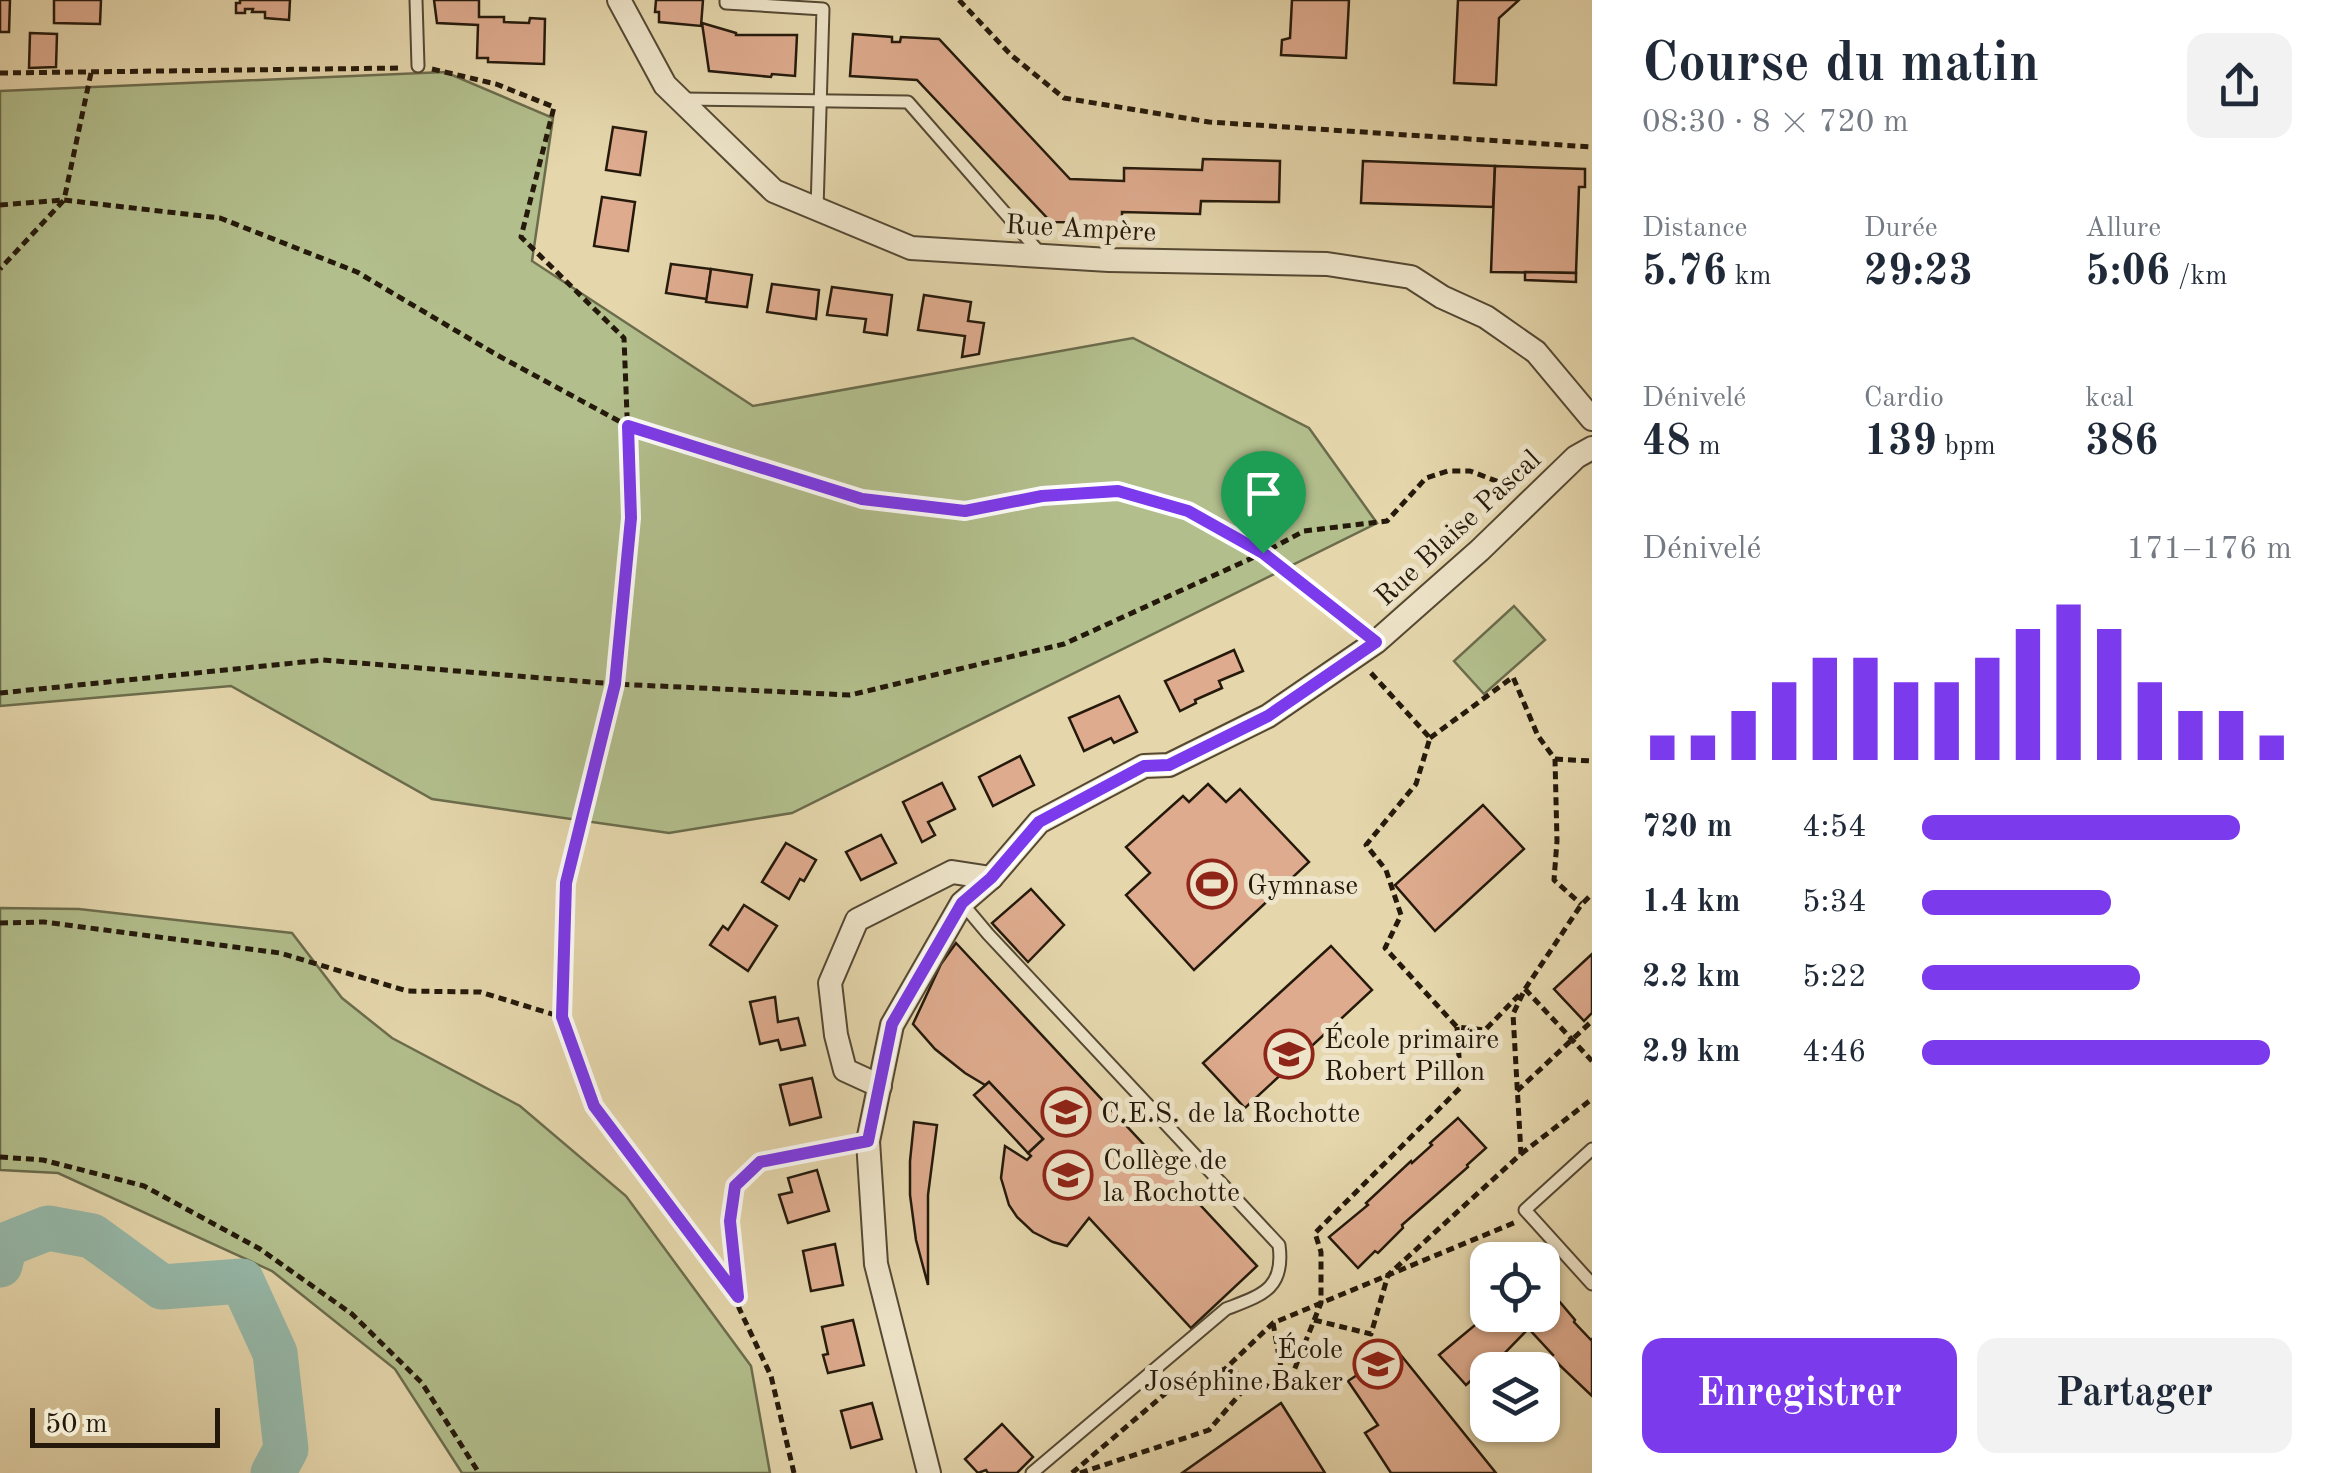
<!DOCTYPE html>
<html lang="fr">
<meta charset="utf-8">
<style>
:root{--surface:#fff;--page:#f2f2f3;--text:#1f2937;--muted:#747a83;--accent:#7c3aed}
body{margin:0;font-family:"Old Standard TT",serif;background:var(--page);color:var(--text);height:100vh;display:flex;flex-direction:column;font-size:38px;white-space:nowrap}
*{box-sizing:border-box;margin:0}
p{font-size:32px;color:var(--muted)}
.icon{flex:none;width:55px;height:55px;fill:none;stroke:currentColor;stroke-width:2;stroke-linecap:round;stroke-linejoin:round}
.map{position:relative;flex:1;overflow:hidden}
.sheet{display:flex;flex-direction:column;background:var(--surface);width:750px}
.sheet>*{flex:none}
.controls{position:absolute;left:1470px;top:1242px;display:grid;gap:20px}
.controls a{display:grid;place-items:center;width:90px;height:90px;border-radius:20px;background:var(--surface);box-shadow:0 2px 8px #0004;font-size:50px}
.scale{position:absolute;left:30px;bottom:25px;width:190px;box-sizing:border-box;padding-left:10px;border:5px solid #24190b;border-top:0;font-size:28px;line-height:35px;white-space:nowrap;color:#24190b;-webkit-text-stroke:8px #eee4c9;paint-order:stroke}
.pin{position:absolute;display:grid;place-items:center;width:85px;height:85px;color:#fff;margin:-102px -42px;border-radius:50% 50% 50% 0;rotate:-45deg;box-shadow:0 0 10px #0007}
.pin .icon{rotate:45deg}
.round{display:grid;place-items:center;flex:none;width:105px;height:105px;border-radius:20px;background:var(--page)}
.headline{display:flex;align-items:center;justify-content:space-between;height:170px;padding:0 50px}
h1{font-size:55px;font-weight:700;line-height:75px}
.figures{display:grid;grid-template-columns:repeat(3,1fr);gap:15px;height:170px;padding:10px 50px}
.figures div{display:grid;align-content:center}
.figures b{font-size:42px;font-weight:700}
.figures small{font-size:28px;font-weight:400}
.figures p{font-size:28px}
.chart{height:280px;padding:20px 50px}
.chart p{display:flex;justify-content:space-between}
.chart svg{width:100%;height:180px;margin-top:10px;stroke:var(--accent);stroke-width:6}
.cta{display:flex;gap:20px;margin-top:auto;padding:20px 50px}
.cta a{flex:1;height:115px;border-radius:20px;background:var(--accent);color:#fff;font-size:40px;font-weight:700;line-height:115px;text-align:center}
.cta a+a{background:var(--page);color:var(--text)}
ul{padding:0 50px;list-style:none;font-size:32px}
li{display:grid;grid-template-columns:160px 120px 1fr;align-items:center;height:75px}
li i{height:25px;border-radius:12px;background:var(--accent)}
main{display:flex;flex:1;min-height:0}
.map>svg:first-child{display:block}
.green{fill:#b2be8c;stroke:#6b6c4c;stroke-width:2.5}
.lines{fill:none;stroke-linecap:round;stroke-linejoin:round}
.river{stroke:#96b9aa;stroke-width:45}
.building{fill:#deab8e;stroke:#24190b;stroke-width:2.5}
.lane-casing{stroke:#544833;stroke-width:15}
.street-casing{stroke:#544833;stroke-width:26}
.path{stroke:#24190b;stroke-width:5;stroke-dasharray:8 5;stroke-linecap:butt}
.lane{stroke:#eee4c9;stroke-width:11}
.street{stroke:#eee4c9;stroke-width:22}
.route-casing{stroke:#fff;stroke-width:20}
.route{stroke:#7c3aed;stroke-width:12}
.labels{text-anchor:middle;stroke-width:10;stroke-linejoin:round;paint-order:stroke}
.street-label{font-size:28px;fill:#24190b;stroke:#eee4c9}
.poi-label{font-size:28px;fill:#24190b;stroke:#eee4c9;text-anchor:start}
</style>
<main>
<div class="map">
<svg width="1592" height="1473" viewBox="0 0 1592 1473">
<rect width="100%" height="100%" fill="#e5d6ac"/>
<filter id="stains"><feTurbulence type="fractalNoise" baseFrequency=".002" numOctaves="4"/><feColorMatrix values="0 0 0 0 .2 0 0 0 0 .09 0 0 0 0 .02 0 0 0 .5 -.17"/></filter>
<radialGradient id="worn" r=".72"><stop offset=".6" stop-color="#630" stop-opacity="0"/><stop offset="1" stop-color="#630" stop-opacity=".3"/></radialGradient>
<g class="green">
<polygon points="445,72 553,118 532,261 753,406 1133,338 1309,428 1377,523 792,813 669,833 432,799 231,686 0,706 0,91"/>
<polygon points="1514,606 1545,640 1484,694 1454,661"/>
<polygon points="0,908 79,909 292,933 342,998 392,1038 520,1106 626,1196 751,1366 770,1473 462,1473 395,1369 272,1271 58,1173 0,1170"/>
</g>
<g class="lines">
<polyline class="river" points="0,1265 5,1245 48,1228 92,1236 162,1287 242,1281 275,1353 286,1449 273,1473"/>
</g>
<g class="building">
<polygon points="0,0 10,0 9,32 0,32"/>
<polygon points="54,0 101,0 100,24 54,23"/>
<polygon points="240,0 290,0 289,20 265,18 265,12 252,12 253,9 245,9 245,13 236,13 236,3 240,3"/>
<polygon points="434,0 479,0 479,17 504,17 504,22 529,23 530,18 545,19 544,64 488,62 488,58 477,58 478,25 437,23"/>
<polygon points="656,0 703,0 701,26 659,22 659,12 655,12"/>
<polygon points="1292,0 1349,0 1346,58 1281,55 1282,40 1290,38"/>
<polygon points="1458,0 1519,0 1499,18 1496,85 1454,83"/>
<polygon points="702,23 736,33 736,35 797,35 795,76 772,74 771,77 709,71"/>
<polygon points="30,33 57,34 56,67 29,68"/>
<polygon points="853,34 892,37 892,42 900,42 901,37 939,39 1070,179 1124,181 1124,168 1202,170 1203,159 1280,161 1279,202 1201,201 1200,214 1122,212 1122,223 1051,222 917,80 850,76"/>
<polygon points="613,127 646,132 640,175 606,170"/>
<polygon points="1363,161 1495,166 1493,207 1361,203"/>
<polygon points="1495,166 1585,169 1585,187 1579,187 1576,273 1491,272"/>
<polygon points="602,197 635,202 628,251 594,246"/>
<polygon points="671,264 711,269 707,299 666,293"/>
<polygon points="711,269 752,275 747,307 706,302"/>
<polygon points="1525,272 1576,273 1576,282 1525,280"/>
<polygon points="772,284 819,290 816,319 767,312"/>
<polygon points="832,287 892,295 887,335 864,332 866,319 827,315"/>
<polygon points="924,295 971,302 968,321 984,323 979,354 962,357 965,336 918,330"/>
<polygon points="1234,650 1243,671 1219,681 1222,688 1195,700 1196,703 1180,711 1165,681"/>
<polygon points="1119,696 1137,732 1114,743 1111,738 1084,751 1069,718"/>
<polygon points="1020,756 1034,785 993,806 979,777"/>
<polygon points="942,783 955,809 928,822 935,835 922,842 903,802"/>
<polygon points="1208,784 1226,802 1240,789 1309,862 1194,970 1126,895 1150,873 1126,847 1183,796 1189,802"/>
<polygon points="1483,805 1524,849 1435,931 1395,885"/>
<polygon points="881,835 896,863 861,880 846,852"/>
<polygon points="786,843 816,860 804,881 800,879 789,899 762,882"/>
<polygon points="1031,889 1064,925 1028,962 992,923"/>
<polygon points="744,905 777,926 748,971 710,945 723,926 728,930"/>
<polygon points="956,943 1257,1266 1191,1328 1089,1218 1067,1246 1053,1242 1033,1232 1017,1217 1009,1205 1001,1178 1005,1146 1027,1160 1031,1156 1028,1153 1043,1139 989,1082 985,1085 965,1073 935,1049 913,1024 941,964"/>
<polygon points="1331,946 1372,990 1245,1108 1203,1063"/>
<polygon points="1592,954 1592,1013 1584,1021 1554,989"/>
<polygon points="775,997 778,1022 798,1018 805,1045 781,1050 778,1040 760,1044 750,1002"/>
<polygon points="812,1078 821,1117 790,1125 780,1085"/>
<polygon points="989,1082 1043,1139 1028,1153 974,1095"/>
<polygon points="1458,1118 1486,1148 1467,1165 1468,1167 1402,1225 1403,1228 1378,1253 1375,1251 1358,1268 1329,1237 1368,1205 1366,1203 1411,1161 1412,1163 1432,1145 1430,1143"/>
<polygon points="914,1122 937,1125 928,1195 928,1285 916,1240 910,1195 910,1161"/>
<polygon points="817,1170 829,1211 788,1223 779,1195 792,1192 788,1178"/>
<polygon points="835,1244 843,1285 811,1291 803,1251"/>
<polygon points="1559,1301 1575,1320 1574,1322 1591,1340 1592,1339 1592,1396 1551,1357 1553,1355 1529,1329"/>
<polygon points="1488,1310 1488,1315 1522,1315 1532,1325 1495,1363 1493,1361 1466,1385 1439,1355 1486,1316 1484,1314"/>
<polygon points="853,1320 864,1365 828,1373 823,1355 828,1354 822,1327"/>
<polygon points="1396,1349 1496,1473 1391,1473 1365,1433 1378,1425 1348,1381"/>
<polygon points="872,1403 882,1439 851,1448 841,1411"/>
<polygon points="1281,1403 1325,1473 1182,1473"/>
<polygon points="1002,1424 1033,1457 1017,1473 988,1473 986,1470 978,1473 965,1459"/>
</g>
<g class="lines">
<g class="lane-casing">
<g id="lane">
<polyline points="416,0 418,66"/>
<polyline points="726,0 726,3 823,9 817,209"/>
<polyline points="682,99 908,102 1040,253"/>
<path d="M962 903 988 934 1279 1245C1285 1289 1262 1295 1226 1309L1032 1473"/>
<polyline points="1592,1149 1525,1210 1592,1284"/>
</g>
</g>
<g class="street-casing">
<g id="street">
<polyline points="619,0 665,85 774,191 911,248 1109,260 1327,264 1411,277 1442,297 1486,317 1536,352 1592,419"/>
<polyline points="880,1086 845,1070 836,1035 830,983 857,920 952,872 991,878"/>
<polyline points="929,1473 876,1264 868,1141 892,1025 962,903 991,878 1039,822 1144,766 1169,765 1268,716 1376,642 1480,550 1576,457 1592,448"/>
</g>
</g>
<g class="path">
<polyline points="959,0 1011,55 1064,98 1209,122 1592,147"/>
<polyline points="432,69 496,84 554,107 521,237 624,338 631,518 615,684 566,883 562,1017 594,1106 738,1297"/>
<polyline points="0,73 402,68"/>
<polyline points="91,73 64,200 220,218 357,272 497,355 628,426 862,499 965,511 1042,496 1118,491 1188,511 1263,553"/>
<polyline points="0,205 64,200 0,269"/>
<polyline points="1359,629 1263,553 1304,531 1387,521 1426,478 1448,471 1470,471 1499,482 1508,491"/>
<polyline points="1371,673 1430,738 1416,784 1366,845 1386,870 1401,915 1385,948 1457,1027 1485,1030 1519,995"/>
<polyline points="0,693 323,660 615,684 850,695 1064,644 1263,553"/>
<polyline points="1430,738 1513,677 1538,736 1555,759 1557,841 1554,880 1581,904"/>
<polyline points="1555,759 1592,761"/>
<polyline points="0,923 44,922 280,953 407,991 480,992 562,1017"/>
<polyline points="1525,989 1592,1061"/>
<polyline points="1517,1091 1592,1021"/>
<polyline points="1521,1154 1592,1099"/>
<polyline points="0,1157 43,1160 144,1186 260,1249 352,1314 422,1383 479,1473"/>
<polyline points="1314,1320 1371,1334 1388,1275 1521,1154 1513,1014 1525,989 1581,905 1592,894"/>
<polyline points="1273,1323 1285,1390"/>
<polyline points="1225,1369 1285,1393 1321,1303 1321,1252 1315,1233 1461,1087 1457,1027"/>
<polyline points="794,1473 771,1376 739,1308 730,1221 735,1186 760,1162 848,1145"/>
<polyline points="1072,1473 1173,1387 1225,1369 1273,1323 1516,1222"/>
<polyline points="1080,1473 1209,1430 1252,1380"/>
</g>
<use href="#lane" class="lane"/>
<use href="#street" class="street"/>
</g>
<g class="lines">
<g class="route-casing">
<polygon id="route" points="628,426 862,499 965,511 1042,496 1118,491 1188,511 1263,553 1376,642 1268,716 1169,765 1144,766 1039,822 991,878 962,903 892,1024 868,1141 760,1162 735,1186 730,1221 738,1297 594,1106 562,1017 566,883 615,684 631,518"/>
</g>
<use href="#route" class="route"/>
</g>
<defs>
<g id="stadium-ring" transform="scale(2.5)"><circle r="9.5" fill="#eee4c9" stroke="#8f2418" stroke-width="1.5"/><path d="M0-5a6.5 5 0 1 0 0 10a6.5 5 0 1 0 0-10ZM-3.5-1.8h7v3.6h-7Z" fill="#8f2418"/></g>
<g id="school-ring" transform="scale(2.5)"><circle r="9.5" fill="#eee4c9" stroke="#8f2418" stroke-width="1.5"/><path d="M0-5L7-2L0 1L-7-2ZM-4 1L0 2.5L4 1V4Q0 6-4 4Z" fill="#8f2418"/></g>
</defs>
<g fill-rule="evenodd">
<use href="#stadium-ring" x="1212" y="884"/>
<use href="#school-ring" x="1289" y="1054"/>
<use href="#school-ring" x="1066" y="1112"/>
<use href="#school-ring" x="1068" y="1175"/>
<use href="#school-ring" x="1378" y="1364"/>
</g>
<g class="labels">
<g class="street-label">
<text transform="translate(1081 227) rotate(3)" y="10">Rue Ampère</text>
<text transform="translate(1457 527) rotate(-43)" y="10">Rue Blaise Pascal</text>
</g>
<g class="poi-label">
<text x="1247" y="894">Gymnase</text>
<text x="1324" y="1048">École primaire<tspan x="1324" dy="32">Robert Pillon</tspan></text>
<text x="1101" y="1122">C.E.S. de la Rochotte</text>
<text x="1103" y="1169">Collège de<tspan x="1103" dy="32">la Rochotte</tspan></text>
<text x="1343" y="1358" text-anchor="end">École<tspan x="1343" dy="32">Joséphine Baker</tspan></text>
</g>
</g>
<rect width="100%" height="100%" filter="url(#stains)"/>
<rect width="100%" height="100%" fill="url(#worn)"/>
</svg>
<div class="controls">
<a><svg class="icon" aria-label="locate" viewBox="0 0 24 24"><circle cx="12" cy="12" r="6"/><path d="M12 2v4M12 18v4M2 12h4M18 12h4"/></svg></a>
<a><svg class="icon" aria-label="layers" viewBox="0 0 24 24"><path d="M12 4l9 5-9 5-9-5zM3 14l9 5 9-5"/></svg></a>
</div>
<div class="scale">50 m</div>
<div class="pin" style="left:1263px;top:553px;background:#1e9e55"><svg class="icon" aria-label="arrive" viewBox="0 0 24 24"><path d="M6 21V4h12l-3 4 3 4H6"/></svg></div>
</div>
<section class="sheet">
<div class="headline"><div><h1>Course du matin</h1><p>08:30 · 8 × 720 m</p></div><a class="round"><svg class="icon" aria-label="share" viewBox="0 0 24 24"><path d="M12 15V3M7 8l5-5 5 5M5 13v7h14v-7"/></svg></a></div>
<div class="figures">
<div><p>Distance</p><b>5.76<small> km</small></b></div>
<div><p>Durée</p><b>29:23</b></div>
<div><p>Allure</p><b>5:06<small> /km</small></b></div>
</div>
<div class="figures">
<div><p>Dénivelé</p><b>48<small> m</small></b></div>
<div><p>Cardio</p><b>139<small> bpm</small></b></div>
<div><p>kcal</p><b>386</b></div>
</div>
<div class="chart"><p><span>Dénivelé</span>171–176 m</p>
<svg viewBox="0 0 160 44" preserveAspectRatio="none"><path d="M5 44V38M15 44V38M25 44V32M35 44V25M45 44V19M55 44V19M65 44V25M75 44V25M85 44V19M95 44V12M105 44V6M115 44V12M125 44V25M135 44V32M145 44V32M155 44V38"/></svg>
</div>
<ul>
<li><b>720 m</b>4:54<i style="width:86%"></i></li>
<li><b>1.4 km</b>5:34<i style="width:51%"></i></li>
<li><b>2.2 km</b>5:22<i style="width:59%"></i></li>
<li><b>2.9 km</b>4:46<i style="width:94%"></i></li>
</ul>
<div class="cta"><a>Enregistrer</a><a>Partager</a></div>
</section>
</main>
